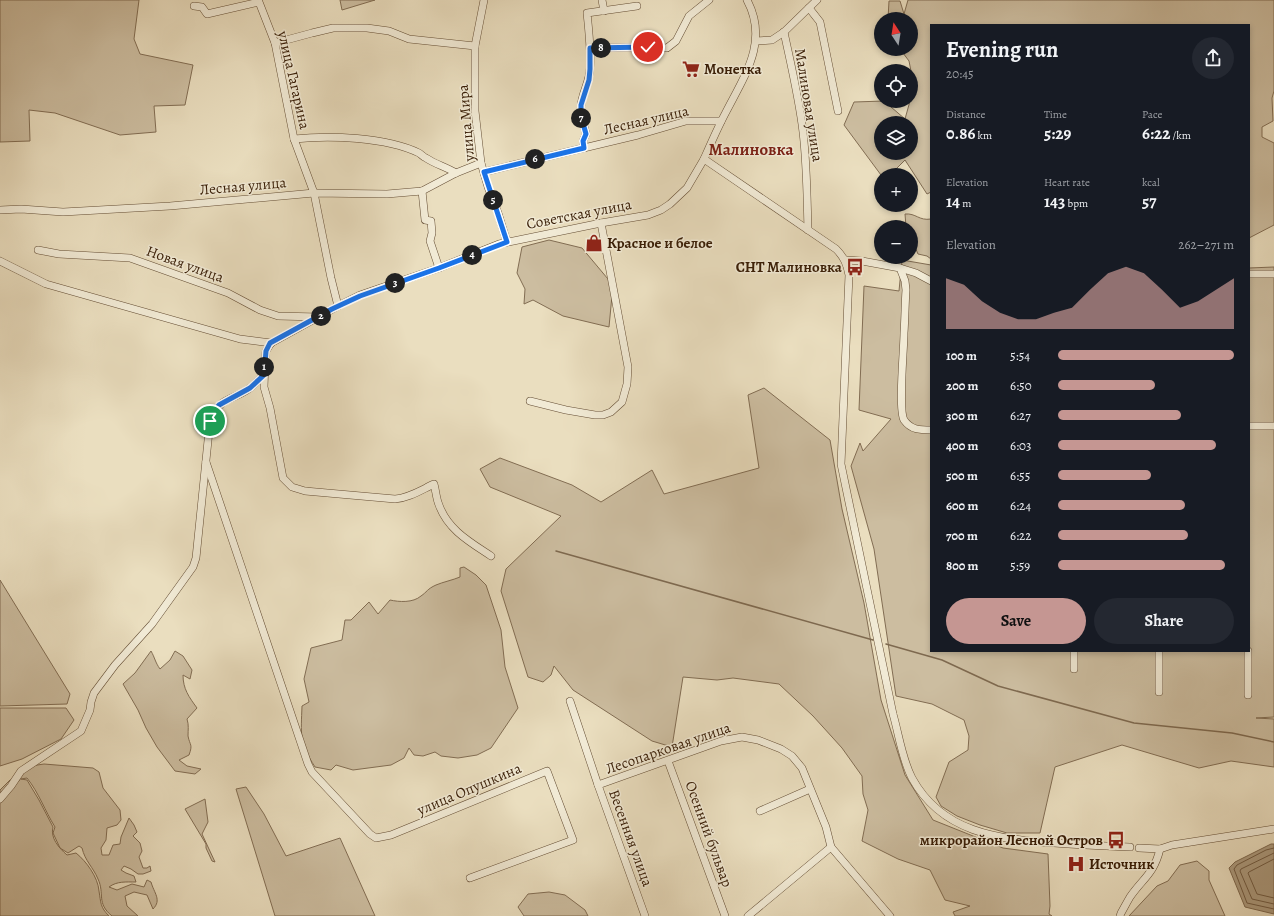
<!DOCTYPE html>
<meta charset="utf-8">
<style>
:root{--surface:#171b24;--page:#242831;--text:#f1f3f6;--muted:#9ea1a6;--accent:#c59692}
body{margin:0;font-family:Alegreya,serif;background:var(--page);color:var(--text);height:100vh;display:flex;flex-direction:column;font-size:15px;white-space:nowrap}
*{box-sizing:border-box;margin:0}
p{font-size:13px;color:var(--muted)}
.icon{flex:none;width:22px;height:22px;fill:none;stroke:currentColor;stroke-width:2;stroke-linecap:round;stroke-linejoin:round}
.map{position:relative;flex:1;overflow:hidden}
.side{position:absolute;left:930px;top:24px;width:320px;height:628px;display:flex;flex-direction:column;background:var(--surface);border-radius:0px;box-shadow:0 2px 6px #0003}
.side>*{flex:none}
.needle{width:26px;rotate:348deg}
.fabs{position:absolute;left:874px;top:12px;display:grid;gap:8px}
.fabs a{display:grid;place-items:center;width:44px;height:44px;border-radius:50%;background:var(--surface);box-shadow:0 2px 6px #0003;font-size:20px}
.pin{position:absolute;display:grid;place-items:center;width:34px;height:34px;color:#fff;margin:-17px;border:2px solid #fff;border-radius:50%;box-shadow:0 1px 4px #0007}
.km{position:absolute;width:20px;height:20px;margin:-10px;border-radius:50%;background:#222;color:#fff;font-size:11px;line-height:20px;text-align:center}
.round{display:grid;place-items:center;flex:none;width:42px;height:42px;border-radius:21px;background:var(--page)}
.summary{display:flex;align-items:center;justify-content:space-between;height:68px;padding:0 16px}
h1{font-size:22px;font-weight:700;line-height:30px}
.stats{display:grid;grid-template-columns:repeat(3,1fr);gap:6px;height:68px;padding:4px 16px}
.stats div{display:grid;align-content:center}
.stats b{font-size:17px;font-weight:700}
.stats small{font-size:11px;font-weight:400}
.stats p{font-size:11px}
.chart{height:112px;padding:8px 16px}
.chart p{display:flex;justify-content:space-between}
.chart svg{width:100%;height:72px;margin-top:4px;fill:var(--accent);opacity:.7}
.action{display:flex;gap:8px;margin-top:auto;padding:8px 16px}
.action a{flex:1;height:46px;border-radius:24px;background:var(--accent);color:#111;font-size:16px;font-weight:700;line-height:46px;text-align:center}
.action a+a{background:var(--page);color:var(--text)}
ul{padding:0 16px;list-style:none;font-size:13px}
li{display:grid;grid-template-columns:64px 48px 1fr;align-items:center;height:30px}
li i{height:10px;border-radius:5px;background:var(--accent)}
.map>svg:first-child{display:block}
.green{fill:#ccbda0;stroke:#826d53;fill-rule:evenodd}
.water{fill:#ad9c80;stroke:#7e694f}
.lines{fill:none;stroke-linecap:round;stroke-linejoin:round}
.shore{stroke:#725c43;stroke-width:1}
.stream{stroke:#7e694f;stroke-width:1.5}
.minor-casing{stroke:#644d34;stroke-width:8}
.minor{stroke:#f1ead5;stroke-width:7}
.route-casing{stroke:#fff;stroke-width:8}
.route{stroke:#1a73e8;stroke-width:5}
.labels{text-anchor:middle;stroke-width:3;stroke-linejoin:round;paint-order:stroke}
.poi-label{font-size:15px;font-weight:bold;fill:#381d06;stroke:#f1ead5;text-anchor:start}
.street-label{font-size:15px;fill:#381d06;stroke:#f1ead5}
.quarter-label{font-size:17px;font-weight:bold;fill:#7a1f14;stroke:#f1ead5}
</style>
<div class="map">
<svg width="1274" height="916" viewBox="0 0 1274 916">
<rect width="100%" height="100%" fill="#eadebf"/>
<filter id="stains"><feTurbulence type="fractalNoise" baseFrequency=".005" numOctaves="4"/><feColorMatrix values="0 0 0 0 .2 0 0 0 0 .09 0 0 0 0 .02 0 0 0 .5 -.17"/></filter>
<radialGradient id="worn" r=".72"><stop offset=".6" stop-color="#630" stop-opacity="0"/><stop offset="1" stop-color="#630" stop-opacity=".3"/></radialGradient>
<g class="green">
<polygon points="0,0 139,0 134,39 140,54 193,65 185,105 154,106 156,132 120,135 55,113 29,110 30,141 0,142"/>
<polygon points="340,0 375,0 342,10"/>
<path d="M908 0H1274V91L1272 98 1273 121 1262 127V137L1274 143V225L1249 238V25H931V192L927 194 905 160 890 175H881L844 125 854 102 884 101 905 119 910 101H911L914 86 909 61 900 49H911V19H888L889 1H900L904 14ZM881 123H911V153H881Z"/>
<path d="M905 214C916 213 919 221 931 219V259L927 256 918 254 911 238V227H906Z"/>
<polygon points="549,240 582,248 613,285 609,327 563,316 533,300 524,304 525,289 517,273 522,247"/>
<polygon points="902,260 931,265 931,651 1249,651 1249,268 1274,267 1274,717 1256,718 1274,719 1274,767 1231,761 1199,768 1122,745 1055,767 1040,833 1007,833 980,825 957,816 941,806 936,797 949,762 968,750 969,736 964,720 932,704 896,696 874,549 851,466 860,443 863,451 891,419 859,410 864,286 899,291"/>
<polygon points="764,388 830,440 842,509 864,603 881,700 905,775 933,820 1003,848 1048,854 1050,906 1049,914 1052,916 955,916 953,912 970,906 945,900 930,870 898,859 862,841 868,810 863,794 862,776 842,748 813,716 779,684 733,678 717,680 683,677 672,747 652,741 573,690 554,666 551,675 543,682 528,677 501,591 506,569 561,516 490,487 480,469 500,458 572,485 601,502 652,470 664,494 759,468 748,395"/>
<path d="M464 567 476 575 486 585 501 630 505 667 518 708 491 748 477 755 458 758 441 756 435 752 423 756 414 755 409 748 404 758 391 765 353 770 336 765 331 770 315 767C299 742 301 734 302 706L309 702 304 679 311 648 342 640 345 620H351L369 602 378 614 390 600C399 602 413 603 421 596 427 592 427 589 436 585 443 582 453 580 460 577V568Z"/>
<polygon points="0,580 70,694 67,704 0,706"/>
<path d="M151 651C155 658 155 662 160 669L170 660 175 651 183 656 192 670 190 679 183 675C183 689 189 697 197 708L187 719C189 725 188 730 188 736 190 746 193 744 189 755L179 760 187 766 201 769 195 774 175 771 157 747 146 728 138 710 123 684 135 673Z"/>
<polygon points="0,708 66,708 74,720 61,739 22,759 0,766"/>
<path d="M44 764 93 768 99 772 103 788 120 810 121 820 117 825 107 828 106 840 101 848 102 855H109L113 845 120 844 121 837 129 818 134 825 137 832 133 836 140 843 142 851 139 857 143 868H147L150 866 151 871 143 874H138L131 869 124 866 121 870 126 873 134 876 136 882C126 882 117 881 109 887L117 890 132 884 144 887 147 880 151 882C154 893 162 900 153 909L147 895 134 892 125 896 127 906 138 916H112C96 903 105 894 98 879 93 867 85 861 82 848L79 846 68 853 60 848 53 833 55 827C45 811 39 793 27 778L21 779 27 780 39 800 53 827C50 838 59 848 67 855L76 853C86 861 98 877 99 891 101 903 100 907 109 916H0V790L10 780H20L19 775 31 766Z"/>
<polygon points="246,787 264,814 286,856 340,838 375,916 275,916 236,789"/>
<polygon points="205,799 208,822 202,834 215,862 212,861 206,848 206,844 185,809"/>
<polygon points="1197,861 1209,871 1209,880 1225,916 1129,916 1157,886 1168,881 1180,865"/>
<polygon points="549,892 565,895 585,910 588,916 524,916 518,907 528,894"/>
</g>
<polygon class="water" points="1271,844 1274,844 1274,914 1245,907 1229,868 1235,862"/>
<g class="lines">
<g class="shore">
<polyline points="1274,848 1266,850 1237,865 1234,869 1247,903 1274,909"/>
<polyline points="1274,853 1241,869 1240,871 1252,899 1274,904"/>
<polyline points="1274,859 1249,872 1248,873 1257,894 1274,898"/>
</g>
<g class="stream">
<polyline points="556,551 873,640"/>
<polyline points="886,644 942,660 998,686 1134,723 1232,733 1274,742"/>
</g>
<g class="minor-casing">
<g id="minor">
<polyline points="484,0 475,46 475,111 481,163 488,187 498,213 507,242"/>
<polyline points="602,0 604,11"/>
<path d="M747 0C769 41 745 75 726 112 718 127 711 143 704 159L836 249C844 257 847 264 849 275L841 464 893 714C899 735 902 759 912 778 942 833 998 839 1054 843 1080 845 1105 846 1130 847"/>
<polyline points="194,6 202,7 207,14 259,2 275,43 294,139 314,193 331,278 338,306"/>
<polyline points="809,8 820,22 838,111"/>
<path d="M784 32C791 65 799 98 803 132 807 165 807 198 808 230"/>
<polyline points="756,41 772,40 784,32 817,0"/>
<polyline points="275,43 312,33 333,28 367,28 389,31 409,39 475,46"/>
<polyline points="590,48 648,47 667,48 676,41 689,16 709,0"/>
<path d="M294 139C329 135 386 137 419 153 421 154 423 157 426 158 435 164 446 167 456 173"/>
<path d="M584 148 583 141 586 134C584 124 580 117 581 107 581 94 590 82 590 68 591 50 589 31 587 13L637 6"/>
<polyline points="484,172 638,135 686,121 721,121"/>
<polyline points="422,191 425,220 431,221 432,233 430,241 439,268"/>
<polyline points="0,210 21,209 63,212 170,206 314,193 387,194 422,191 456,173 481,163"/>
<polyline points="38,250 59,254 130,258 228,293 260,310 278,316 318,317"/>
<path d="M846 260 862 261 900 268 905 281 906 290C905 304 905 319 904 333 904 349 898 409 904 420 911 430 920 430 931 430"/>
<polyline points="0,261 46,284 240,339 271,343"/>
<polyline points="900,268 916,273 931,281"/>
<polyline points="1249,274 1274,274"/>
<polyline points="530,401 566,410 595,415 603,415 611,412 622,402 627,384 628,367 601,223"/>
<polyline points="1249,426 1274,426"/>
<polyline points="206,462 308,764 312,772 370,834 376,838 391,835 547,771 573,840 470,878"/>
<path d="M491 556C470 542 448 530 439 505 436 498 436 491 434 484 421 490 409 498 395 499L305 491 292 487 283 478 270 408 264 387 265 361 266 351 271 343 338 306 360 295 439 268 499 244 601 223 648 215 661 210 670 204 687 188 704 159"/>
<polyline points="1159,651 1159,692"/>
<polyline points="1074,669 1074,651"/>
<polyline points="1248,695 1248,651"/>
<polyline points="570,701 598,785 645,916"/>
<polyline points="668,761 725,916"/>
<polyline points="598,785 721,741 742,737 758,740 781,749 792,756 802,768 826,827 831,847 890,916"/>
<path d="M0 799 11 786 21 771 81 731 90 710 91 702 94 693 115 665 152 624 193 567 196 558 210 421C219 397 232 401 250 388 255 384 259 379 264 375"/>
<polyline points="760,811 810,789"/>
<polyline points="1139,848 1160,849 1172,845 1274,829"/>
<polyline points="748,916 831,847"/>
<path d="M1120 916 1121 913C1124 908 1127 902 1130 897 1143 878 1154 874 1160 849"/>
</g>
</g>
<use href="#minor" class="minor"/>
</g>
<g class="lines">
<g class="route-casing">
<polyline id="route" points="210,421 214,411 219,405 250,388 264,375 266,351 270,343 332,309 360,296 439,268 507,242 484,172 584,148 583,141 586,134 581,116 581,105 589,80 590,69 590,48 648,47"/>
</g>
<use href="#route" class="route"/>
</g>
<defs>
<g id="supermarket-bare" transform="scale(1.38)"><path d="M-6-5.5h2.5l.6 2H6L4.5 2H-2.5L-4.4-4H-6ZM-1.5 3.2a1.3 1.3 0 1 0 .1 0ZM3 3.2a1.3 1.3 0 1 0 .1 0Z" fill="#8f2418" stroke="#f1ead5" stroke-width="2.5" paint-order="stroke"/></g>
<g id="shop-bare" transform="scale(1.38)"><path d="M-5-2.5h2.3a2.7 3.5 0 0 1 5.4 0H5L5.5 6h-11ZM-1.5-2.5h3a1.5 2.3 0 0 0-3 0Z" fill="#8f2418" stroke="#f1ead5" stroke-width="2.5" paint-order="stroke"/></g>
<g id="bus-bare" transform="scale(1.38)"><path d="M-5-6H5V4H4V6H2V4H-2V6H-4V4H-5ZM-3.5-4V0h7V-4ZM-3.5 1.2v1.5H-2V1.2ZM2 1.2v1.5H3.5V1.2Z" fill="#8f2418" stroke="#f1ead5" stroke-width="2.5" paint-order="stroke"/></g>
<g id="hospital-bare" transform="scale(1.38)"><path d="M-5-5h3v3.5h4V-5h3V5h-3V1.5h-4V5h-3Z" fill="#8f2418" stroke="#f1ead5" stroke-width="2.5" paint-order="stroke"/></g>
</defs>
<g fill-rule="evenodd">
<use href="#supermarket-bare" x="691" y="69"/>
<use href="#shop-bare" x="594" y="243"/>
<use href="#bus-bare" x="855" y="267"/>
<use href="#bus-bare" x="1116" y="840"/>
<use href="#hospital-bare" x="1076" y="864"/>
</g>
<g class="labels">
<g class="poi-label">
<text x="704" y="74">Монетка</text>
<text x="607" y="248">Красное и белое</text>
<text x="842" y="272" text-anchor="end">СНТ Малиновка</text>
<text x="1103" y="845" text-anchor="end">микрорайон Лесной Остров</text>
<text x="1089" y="869">Источник</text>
</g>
<g class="street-label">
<text transform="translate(294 80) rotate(77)" y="5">улица Гагарина</text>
<text transform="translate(809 105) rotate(81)" y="5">Малиновая улица</text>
<text transform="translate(646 120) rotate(-13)" y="5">Лесная улица</text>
<text transform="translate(466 123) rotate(-95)" y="5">улица Мира</text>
<text transform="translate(243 186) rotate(-5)" y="5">Лесная улица</text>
<text transform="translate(579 214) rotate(-11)" y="5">Советская улица</text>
<text transform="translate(185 264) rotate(20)" y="5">Новая улица</text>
<text transform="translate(668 748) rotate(-19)" y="5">Лесопарковая улица</text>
<text transform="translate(469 789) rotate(-23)" y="5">улица Опушкина</text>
<text transform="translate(709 834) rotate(70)" y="5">Осенний бульвар</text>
<text transform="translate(631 838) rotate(70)" y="5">Весенняя улица</text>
</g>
<g class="quarter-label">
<text x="751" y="155">Малиновка</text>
</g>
</g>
<rect width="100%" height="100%" filter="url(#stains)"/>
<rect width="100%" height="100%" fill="url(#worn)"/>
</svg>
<div class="fabs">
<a><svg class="needle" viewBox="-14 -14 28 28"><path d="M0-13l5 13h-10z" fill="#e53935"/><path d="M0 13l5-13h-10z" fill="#9ea1a6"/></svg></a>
<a><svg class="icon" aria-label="locate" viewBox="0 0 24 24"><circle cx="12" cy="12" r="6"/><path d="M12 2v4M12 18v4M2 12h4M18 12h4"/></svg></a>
<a><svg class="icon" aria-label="layers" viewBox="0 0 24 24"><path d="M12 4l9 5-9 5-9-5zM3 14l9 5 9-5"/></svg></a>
<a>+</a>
<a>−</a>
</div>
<div class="pin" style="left:210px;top:421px;background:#1e9e55"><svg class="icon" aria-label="arrive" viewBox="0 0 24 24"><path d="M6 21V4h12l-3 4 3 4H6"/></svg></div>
<div class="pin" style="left:648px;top:47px;background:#d93025"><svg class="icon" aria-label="check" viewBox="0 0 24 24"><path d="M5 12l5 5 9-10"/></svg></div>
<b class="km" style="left:264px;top:367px">1</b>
<b class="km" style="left:321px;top:316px">2</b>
<b class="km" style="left:395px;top:283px">3</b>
<b class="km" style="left:472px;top:255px">4</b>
<b class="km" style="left:493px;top:200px">5</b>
<b class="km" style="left:535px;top:159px">6</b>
<b class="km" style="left:581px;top:118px">7</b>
<b class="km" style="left:601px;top:48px">8</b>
<section class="side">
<div class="summary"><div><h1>Evening run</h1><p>20:45</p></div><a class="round"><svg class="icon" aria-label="share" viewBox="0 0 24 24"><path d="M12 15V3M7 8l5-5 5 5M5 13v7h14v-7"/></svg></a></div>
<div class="stats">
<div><p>Distance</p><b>0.86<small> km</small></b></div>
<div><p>Time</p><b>5:29</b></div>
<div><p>Pace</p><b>6:22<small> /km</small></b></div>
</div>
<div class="stats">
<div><p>Elevation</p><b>14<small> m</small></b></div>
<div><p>Heart rate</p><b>143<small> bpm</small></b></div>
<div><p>kcal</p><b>57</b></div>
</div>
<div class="chart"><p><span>Elevation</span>262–271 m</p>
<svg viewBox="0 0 160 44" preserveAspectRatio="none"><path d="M0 44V13L10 17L20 27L30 34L40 38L50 38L60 34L70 31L80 20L90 10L100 6L110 10L120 20L130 31L140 27L150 20L160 13V44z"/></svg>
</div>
<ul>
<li><b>100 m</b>5:54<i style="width:100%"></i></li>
<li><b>200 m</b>6:50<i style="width:55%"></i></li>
<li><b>300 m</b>6:27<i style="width:70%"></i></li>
<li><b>400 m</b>6:03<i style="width:90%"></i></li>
<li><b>500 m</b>6:55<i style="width:53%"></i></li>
<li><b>600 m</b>6:24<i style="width:72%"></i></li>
<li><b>700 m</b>6:22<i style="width:74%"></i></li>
<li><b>800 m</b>5:59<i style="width:95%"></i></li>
</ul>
<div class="action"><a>Save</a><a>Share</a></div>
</section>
</div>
